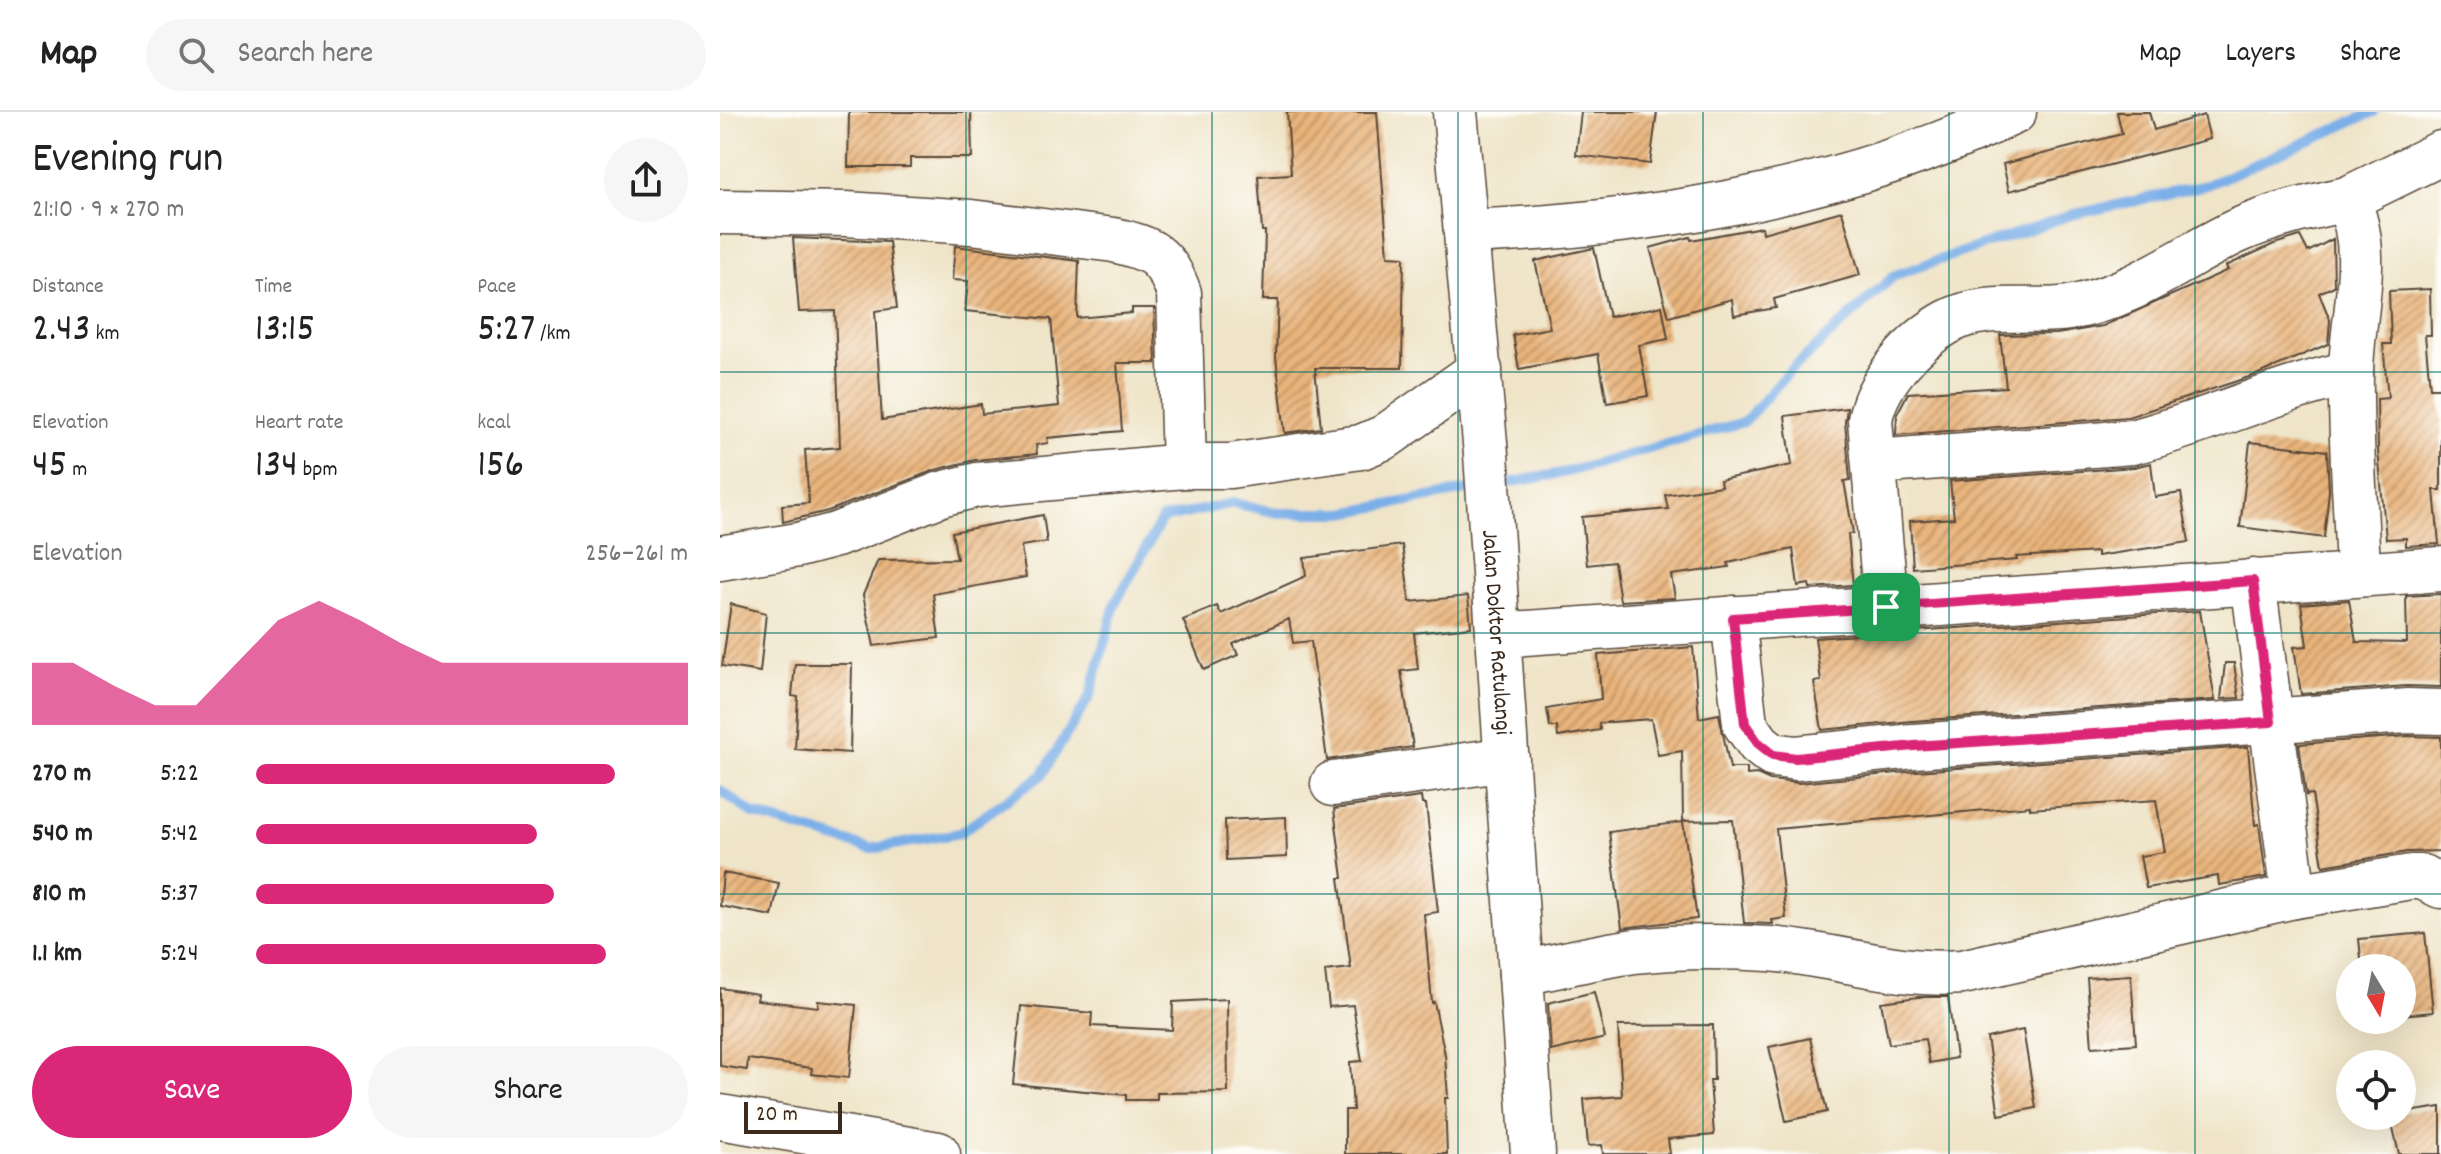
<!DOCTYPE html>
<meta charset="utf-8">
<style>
:root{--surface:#fff;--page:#f6f6f6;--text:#222;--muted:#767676;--line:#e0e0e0;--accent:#db2777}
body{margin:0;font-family:Dekko,sans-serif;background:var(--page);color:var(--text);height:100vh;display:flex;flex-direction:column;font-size:30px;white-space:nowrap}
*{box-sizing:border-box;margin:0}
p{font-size:26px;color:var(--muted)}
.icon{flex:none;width:44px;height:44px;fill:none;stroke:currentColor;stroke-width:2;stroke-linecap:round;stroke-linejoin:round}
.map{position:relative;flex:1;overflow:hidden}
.details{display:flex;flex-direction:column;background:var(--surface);width:720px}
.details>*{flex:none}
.needle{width:52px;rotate:170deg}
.tools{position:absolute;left:1616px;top:842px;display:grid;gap:16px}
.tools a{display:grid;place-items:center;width:80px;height:80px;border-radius:50%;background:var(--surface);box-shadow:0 8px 32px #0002;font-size:40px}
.scale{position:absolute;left:24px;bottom:20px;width:98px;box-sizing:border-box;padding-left:8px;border:4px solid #3b2a1e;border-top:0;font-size:22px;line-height:28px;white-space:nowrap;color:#3b2a1e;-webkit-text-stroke:6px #fdfcf7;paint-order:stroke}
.pin{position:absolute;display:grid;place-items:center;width:68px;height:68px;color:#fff;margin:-34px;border-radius:16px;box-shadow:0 4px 12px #0006}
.round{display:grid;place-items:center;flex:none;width:84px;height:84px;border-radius:42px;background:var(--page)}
.overview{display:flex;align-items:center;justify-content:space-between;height:136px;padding:0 32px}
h1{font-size:44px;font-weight:600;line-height:60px}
.figures{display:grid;grid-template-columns:repeat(3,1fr);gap:12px;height:136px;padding:8px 32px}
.figures div{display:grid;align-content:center}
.figures b{font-size:40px;font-weight:600}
.figures small{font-size:22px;font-weight:400}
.figures p{font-size:22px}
.chart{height:224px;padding:16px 32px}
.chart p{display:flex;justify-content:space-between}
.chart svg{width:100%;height:144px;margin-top:8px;fill:var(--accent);opacity:.7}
.button{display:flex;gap:16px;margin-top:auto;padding:16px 32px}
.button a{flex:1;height:92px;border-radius:48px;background:var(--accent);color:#fff;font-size:32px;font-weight:600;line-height:92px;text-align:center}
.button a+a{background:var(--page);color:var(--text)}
ul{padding:0 32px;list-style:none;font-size:26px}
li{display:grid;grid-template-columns:128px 96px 1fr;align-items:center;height:60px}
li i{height:20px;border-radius:10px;background:var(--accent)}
header{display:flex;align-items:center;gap:48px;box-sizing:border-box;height:112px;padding:0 40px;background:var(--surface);border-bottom:2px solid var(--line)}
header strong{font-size:38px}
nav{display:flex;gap:44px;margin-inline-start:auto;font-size:28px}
.search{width:560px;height:72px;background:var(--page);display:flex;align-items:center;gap:20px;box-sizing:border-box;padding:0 28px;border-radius:44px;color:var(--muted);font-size:30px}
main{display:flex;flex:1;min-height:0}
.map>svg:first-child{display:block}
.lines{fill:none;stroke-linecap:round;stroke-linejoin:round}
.stream{stroke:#7aafe8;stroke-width:10}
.building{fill:url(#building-hatch)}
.minor-casing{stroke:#564638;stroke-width:47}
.highway-casing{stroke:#564638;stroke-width:47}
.minor{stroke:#fff;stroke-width:44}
.highway{stroke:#fff;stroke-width:44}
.route-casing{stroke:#fff;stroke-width:16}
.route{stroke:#db2777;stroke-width:10}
.grid{fill:none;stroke:#0f766e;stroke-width:2;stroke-opacity:0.55}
.labels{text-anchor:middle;stroke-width:6;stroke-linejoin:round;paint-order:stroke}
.street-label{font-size:24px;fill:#3b2a1e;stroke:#fdfcf7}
</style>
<header>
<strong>Map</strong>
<div class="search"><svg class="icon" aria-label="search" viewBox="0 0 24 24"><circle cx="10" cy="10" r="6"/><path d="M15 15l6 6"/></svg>Search here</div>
<nav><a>Map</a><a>Layers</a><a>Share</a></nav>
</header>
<main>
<section class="details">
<div class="overview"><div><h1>Evening run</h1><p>21:10 · 9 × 270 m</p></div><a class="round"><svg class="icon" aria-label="share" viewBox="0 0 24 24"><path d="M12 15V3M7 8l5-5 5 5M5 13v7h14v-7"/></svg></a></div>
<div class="figures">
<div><p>Distance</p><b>2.43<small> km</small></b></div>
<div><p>Time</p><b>13:15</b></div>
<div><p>Pace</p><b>5:27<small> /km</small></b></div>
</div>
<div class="figures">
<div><p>Elevation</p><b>45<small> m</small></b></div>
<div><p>Heart rate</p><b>134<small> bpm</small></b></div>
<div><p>kcal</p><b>156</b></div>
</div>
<div class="chart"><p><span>Elevation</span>256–261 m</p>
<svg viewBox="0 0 160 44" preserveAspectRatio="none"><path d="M0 44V25L10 25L20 32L30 38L40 38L50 25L60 12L70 6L80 12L90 19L100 25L110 25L120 25L130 25L140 25L150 25L160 25V44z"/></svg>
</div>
<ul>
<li><b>270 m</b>5:22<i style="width:83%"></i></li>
<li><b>540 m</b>5:42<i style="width:65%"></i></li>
<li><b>810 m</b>5:37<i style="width:69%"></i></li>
<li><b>1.1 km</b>5:24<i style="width:81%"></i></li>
</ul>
<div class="button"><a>Save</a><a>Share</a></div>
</section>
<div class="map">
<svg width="1721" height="1042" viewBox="0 0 1721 1042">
<defs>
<pattern id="building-hatch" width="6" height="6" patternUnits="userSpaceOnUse" patternTransform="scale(2)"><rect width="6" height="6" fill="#e9b47b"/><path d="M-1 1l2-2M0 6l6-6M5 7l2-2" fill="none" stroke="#be9364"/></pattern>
</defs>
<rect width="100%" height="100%" fill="#fdfcf7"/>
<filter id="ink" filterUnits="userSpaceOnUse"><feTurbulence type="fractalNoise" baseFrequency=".0125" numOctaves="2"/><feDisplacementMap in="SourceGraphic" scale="16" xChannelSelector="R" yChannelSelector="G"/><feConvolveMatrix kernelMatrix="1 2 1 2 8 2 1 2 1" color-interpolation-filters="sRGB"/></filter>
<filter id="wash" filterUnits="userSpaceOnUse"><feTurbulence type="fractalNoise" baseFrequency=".006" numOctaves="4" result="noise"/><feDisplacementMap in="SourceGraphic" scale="32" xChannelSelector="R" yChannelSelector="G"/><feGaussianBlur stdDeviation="1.8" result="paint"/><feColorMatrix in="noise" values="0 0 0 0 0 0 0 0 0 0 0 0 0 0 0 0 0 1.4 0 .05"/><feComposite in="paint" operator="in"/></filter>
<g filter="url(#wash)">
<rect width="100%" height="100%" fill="#efe4c8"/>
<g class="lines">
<g class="stream">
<polyline points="777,373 847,360 1024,310 1071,258 1175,163 1351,103 1487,73 1654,0"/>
<polyline points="0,678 33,702 151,737 240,721 322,663 370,584 395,492 442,407 513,391 559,401 624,401 757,376"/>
</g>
</g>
<g id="blocks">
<g class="building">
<polygon points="129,0 251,0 252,46 190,46 190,55 128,55"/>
<polygon points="567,0 657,0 668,144 684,145 682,256 595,256 601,316 565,321 556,245 558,188 543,188 545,119 542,119 538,64 571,62"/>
<polygon points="861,0 937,0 930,52 856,43"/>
<polygon points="1397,0 1429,0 1434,18 1484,3 1490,27 1289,79 1283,52 1402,22"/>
<polygon points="1122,99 1140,163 1054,187 1056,196 1014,203 1012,187 949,205 930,136 970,125 971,128 1042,115 1043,121"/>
<polygon points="1580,124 1588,140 1613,127 1614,174 1599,181 1610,208 1608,232 1538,262 1408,305 1176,323 1177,302 1188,281 1286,275 1280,223 1337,222 1383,214 1508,158 1506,154 1554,132"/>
<polygon points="73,126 169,130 177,196 155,199 162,308 261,292 262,302 339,294 331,207 245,199 248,169 232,168 235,134 359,149 357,206 412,201 412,196 434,196 436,251 397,251 402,319 327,326 328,331 316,333 317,342 255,348 215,358 108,399 63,410 62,393 89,391 85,338 120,335 115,199 79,200"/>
<polygon points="874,136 889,205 942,194 948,227 919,233 928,284 887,291 878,242 799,257 793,223 830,216 815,149"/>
<polygon points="1710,177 1711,223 1705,223 1710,276 1721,276 1721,378 1714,378 1719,432 1686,434 1686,426 1666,427 1658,338 1657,287 1668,286 1663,232 1671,232 1669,179"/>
<polygon points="1127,296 1125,310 1130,368 1124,369 1133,421 1128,422 1133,473 1090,476 1089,472 1078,474 1073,437 1008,451 1009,455 951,463 955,486 900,489 894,450 867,453 862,405 948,397 945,383 1001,374 1000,368 1072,353 1065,304"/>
<polygon points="1530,330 1607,339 1609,379 1604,426 1520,415"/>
<polygon points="1431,351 1435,385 1461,381 1469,430 1377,444 1377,440 1296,445 1297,448 1193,456 1190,409 1234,406 1230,369 1414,355"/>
<polygon points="323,403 327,430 301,434 306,465 213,482 219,526 154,534 143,483 158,448 237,447 232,420"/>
<polygon points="682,433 690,490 748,484 751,515 694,521 698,557 681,559 693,635 607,648 591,529 573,531 569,507 513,532 518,543 484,558 463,508 497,494 501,502 586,464 584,446"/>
<polygon points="1721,482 1721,575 1686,574 1581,582 1574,535 1587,534 1581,492 1629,488 1636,530 1687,531 1686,484"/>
<polygon points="11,492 46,501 40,560 2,554"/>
<polygon points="1480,499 1495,588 1192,609 1102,618 1094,570 1101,569 1095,526"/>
<polygon points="973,535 979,606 999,602 1010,656 1027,656 1027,663 1037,662 1050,668 1079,671 1196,659 1528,635 1535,713 1539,712 1546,765 1499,773 1498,764 1426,776 1420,744 1445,740 1436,688 1310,697 1310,694 1056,717 1066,806 1052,808 1053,812 1024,811 1013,708 963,709 962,639 938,643 931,607 879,611 880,618 838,625 837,615 830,615 827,597 881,587 878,543"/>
<polygon points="1505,551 1514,551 1519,586 1501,587"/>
<polygon points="75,552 132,552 130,641 75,637 78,585 72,584"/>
<polygon points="1688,624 1721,625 1721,739 1687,740 1603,754 1592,682 1586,683 1579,632"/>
<polygon points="701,685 702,692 706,692 718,800 704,802 712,891 714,890 725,943 728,986 725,986 727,1042 625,1042 625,998 633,998 630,950 642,949 633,893 609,895 605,859 631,856 619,766 623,766 614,697"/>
<polygon points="566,705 567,745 506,748 505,708"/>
<polygon points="963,710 977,807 902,816 889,720"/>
<polygon points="3,761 59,771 52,804 0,794"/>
<polygon points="1705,821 1713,900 1682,903 1682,856 1642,856 1639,827"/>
<polygon points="1411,863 1416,932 1372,935 1367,866"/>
<polygon points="0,876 38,882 37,888 98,895 98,889 136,893 129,966 91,962 92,956 28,947 27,958 0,954"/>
<polygon points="874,880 885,926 831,939 828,891"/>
<polygon points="1198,885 1228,885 1236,946 1209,951 1205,927 1169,932 1161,890"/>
<polygon points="507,887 508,980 437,981 437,988 406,988 406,983 293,972 301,894 372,901 371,914 452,918 453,890"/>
<polygon points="993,913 994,968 990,968 994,1023 948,1027 950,1042 883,1042 882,1033 868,1034 864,987 902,984 898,914"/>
<polygon points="1303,918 1316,996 1279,1003 1267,926"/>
<polygon points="1090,926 1107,1000 1066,1009 1049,935"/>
<polygon points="1721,995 1721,1042 1679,1042 1670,1004 1682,1004 1682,1001"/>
</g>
</g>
</g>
<g filter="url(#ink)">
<use href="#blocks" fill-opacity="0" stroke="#564638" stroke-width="2"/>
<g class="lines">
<g class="minor-casing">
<g id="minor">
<polyline points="1627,87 1721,41"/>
<path d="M0 100 126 102 251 110 394 128C433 137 445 143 459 181L464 354"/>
<path d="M746 120C930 113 1127 80 1294 0"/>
<path d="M1155 350 1412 330C1486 311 1556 277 1631 261"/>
<polyline points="0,446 78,433 116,423 221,382 257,373 464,354 510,354 641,335 665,325 760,258"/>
<polyline points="1533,469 1574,784 1691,765 1702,765 1721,774"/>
<path d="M1166 495 1150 308C1156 270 1195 228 1228 210 1264 190 1310 202 1349 196 1412 185 1459 147 1515 120 1550 104 1590 95 1627 87 1654 141 1631 205 1631 263 1630 329 1636 395 1638 461"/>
<polyline points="1013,506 1025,612 1039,632 1053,643 1076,646 1194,634 1688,599 1721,600"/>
<polyline points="778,523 1721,457"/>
<polyline points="613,672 787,647"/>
<path d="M801 861C838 854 876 844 915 839 958 834 1005 834 1049 837 1114 842 1176 865 1242 860L1574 784"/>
<polyline points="0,1005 218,1042"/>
</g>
</g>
<g class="highway-casing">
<g id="highway">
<path id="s1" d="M735 0 766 342 813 1042"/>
</g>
</g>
<use href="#minor" class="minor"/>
<use href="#highway" class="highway"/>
</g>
</g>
<g class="lines" filter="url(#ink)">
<g class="route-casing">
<polygon id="route" points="1533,469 1551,610 1194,634 1076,646 1053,643 1039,632 1025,612 1013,506"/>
</g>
<use href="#route" class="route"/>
</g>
<path class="grid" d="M246 0V1042M492 0V1042M738 0V1042M983 0V1042M1229 0V1042M1475 0V1042M0 260H1721M0 521H1721M0 782H1721"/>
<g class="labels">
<g class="street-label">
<text dy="8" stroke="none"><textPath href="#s1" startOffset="522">Jalan Doktor Ratulangi</textPath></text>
</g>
</g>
</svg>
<div class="tools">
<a><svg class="needle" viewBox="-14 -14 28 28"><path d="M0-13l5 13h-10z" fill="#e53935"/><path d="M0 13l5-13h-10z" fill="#767676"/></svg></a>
<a><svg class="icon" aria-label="locate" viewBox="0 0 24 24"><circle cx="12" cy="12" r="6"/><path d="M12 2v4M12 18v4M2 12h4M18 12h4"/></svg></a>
</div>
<div class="scale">20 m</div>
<div class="pin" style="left:1166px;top:495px;background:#1e9e55"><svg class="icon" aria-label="arrive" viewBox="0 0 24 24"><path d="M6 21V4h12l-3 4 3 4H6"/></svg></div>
</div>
</main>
